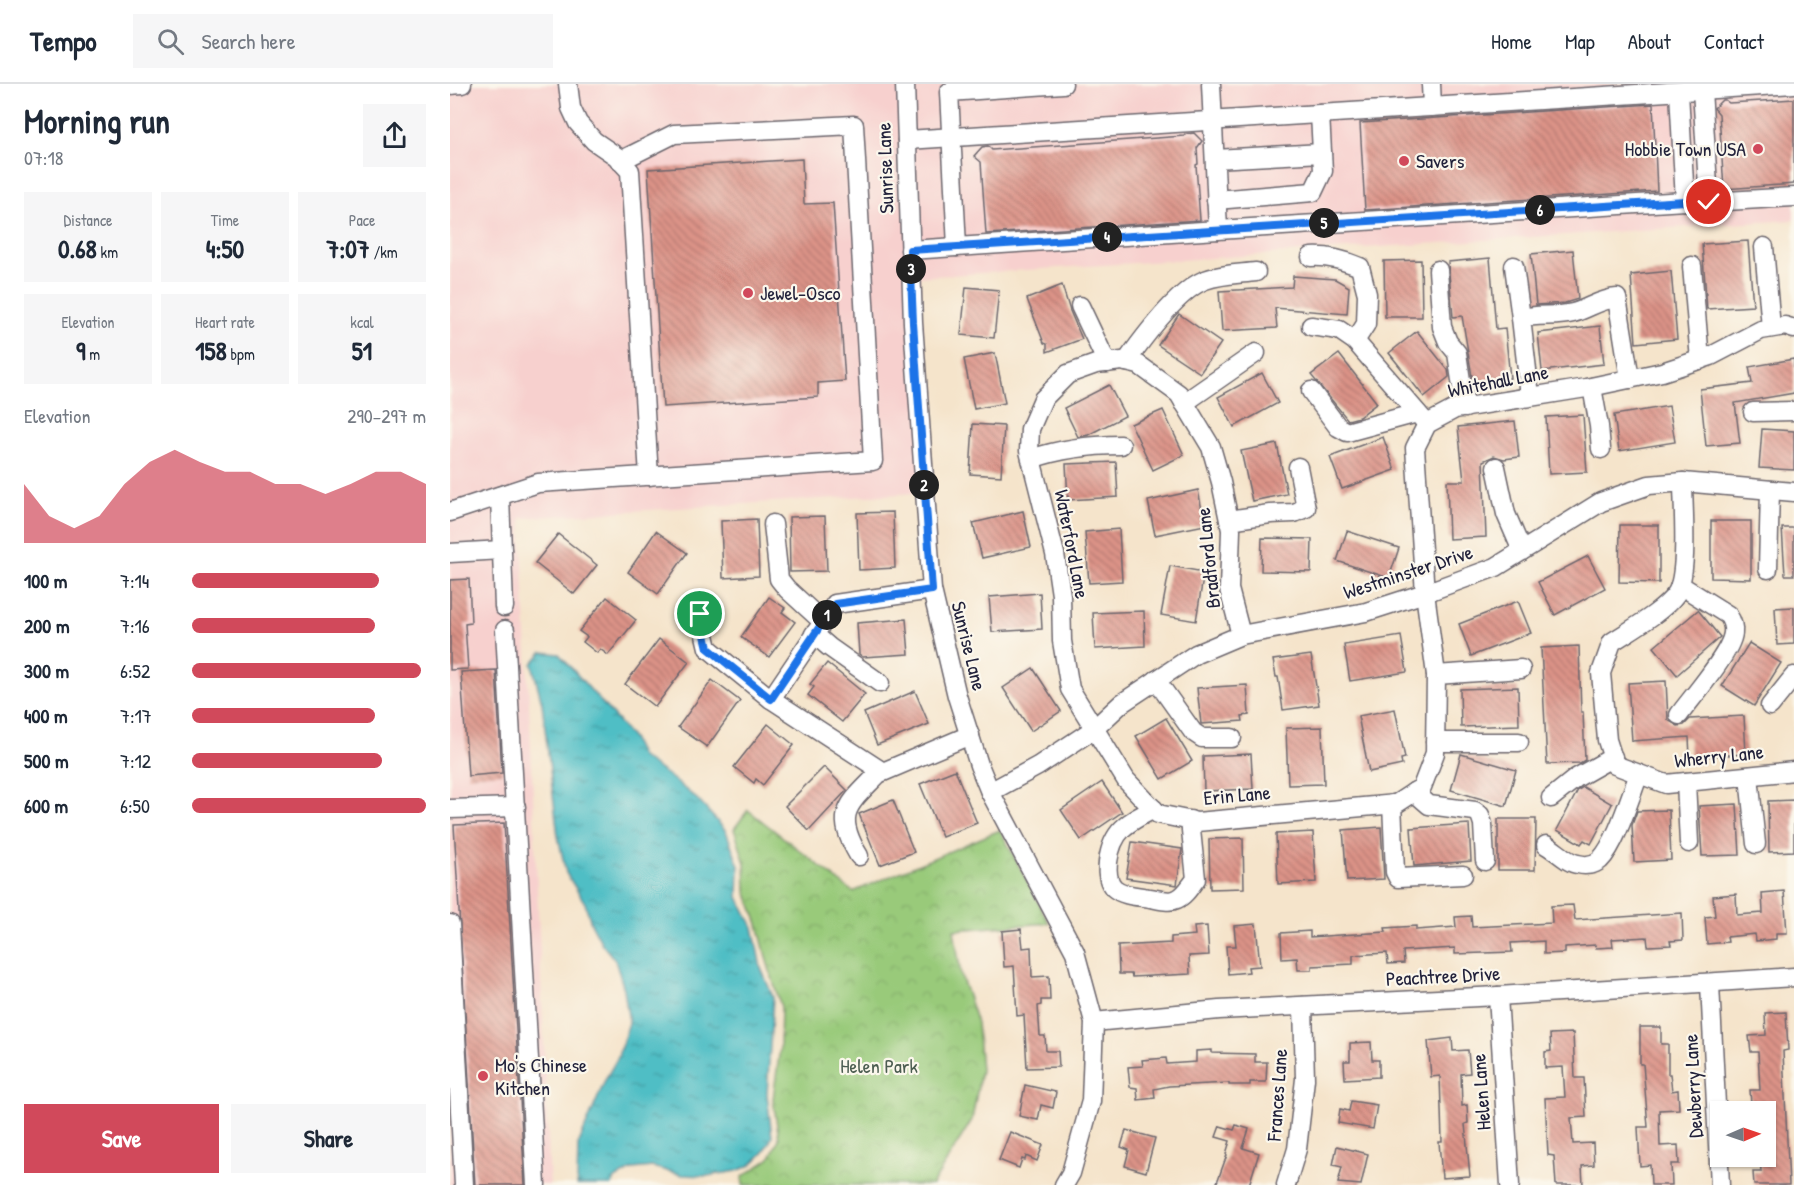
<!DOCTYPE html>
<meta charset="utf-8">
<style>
:root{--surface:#fff;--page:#f6f6f7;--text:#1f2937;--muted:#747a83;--line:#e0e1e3;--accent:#d1495b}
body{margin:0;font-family:"Patrick Hand",sans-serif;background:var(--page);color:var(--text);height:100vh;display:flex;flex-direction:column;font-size:22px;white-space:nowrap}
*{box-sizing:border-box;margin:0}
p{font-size:20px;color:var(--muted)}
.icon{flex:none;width:33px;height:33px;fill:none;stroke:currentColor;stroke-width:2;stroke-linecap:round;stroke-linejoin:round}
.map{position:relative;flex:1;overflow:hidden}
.panel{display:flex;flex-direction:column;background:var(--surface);width:450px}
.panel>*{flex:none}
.needle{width:39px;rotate:88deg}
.tools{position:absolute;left:1260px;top:1017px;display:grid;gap:12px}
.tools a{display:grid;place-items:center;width:66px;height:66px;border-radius:0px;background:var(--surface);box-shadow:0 2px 4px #0004;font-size:30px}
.pin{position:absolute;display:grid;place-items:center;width:51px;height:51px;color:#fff;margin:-26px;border:3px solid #fff;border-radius:50%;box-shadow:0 2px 6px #0007}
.km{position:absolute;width:30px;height:30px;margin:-15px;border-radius:50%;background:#222;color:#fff;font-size:16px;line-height:30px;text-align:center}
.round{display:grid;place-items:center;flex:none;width:63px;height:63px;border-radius:0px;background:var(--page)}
.summary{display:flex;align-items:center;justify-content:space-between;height:102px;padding:0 24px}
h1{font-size:33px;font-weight:800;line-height:45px}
.figures{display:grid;grid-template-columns:repeat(3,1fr);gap:9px;height:102px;padding:6px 24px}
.figures div{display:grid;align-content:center;border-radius:0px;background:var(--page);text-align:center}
.figures b{font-size:26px;font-weight:800}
.figures small{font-size:16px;font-weight:400}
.figures p{font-size:16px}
.chart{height:168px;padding:12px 24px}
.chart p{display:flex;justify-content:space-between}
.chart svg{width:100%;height:108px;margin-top:6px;fill:var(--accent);opacity:.7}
.button{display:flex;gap:12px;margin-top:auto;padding:12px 24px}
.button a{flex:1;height:69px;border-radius:0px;background:var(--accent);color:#fff;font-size:24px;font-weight:800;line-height:69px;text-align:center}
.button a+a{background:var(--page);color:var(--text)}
ul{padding:0 24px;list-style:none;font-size:20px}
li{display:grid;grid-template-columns:96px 72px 1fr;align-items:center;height:45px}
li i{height:15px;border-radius:8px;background:var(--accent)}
header{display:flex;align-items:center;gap:36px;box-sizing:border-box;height:84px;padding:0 30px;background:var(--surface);border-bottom:2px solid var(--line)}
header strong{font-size:28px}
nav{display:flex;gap:33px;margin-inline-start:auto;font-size:21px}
.search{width:420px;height:54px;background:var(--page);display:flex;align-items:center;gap:15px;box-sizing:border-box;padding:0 21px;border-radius:0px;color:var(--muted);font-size:22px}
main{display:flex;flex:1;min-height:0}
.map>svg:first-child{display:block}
.built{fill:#f7d0ce}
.park{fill:url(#park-crowns);stroke:#5e765a;stroke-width:1.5}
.water{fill:url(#water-ripples);stroke:#397080;stroke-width:1.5}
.building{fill:url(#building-back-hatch)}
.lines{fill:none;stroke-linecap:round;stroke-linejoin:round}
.minor-casing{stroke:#6c666d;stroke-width:21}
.minor{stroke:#fff;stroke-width:18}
.route-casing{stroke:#fff;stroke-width:12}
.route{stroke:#1a73e8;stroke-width:8}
.poi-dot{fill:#d1495b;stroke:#fbf7ec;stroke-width:2}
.labels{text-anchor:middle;stroke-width:4.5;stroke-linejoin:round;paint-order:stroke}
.poi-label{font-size:20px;fill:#22223b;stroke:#fbf7ec;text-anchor:start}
.street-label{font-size:20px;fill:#22223b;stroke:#fbf7ec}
.park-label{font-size:20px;fill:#4c5d51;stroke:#fbf7ec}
</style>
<header>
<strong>Tempo</strong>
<div class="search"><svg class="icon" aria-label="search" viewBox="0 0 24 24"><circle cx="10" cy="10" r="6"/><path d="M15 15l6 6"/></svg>Search here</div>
<nav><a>Home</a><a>Map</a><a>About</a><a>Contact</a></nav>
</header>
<main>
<section class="panel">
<div class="summary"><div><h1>Morning run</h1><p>07:18</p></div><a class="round"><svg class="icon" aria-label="share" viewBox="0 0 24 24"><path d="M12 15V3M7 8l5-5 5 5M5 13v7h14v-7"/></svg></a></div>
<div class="figures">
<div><p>Distance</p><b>0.68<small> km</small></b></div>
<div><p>Time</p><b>4:50</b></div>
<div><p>Pace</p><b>7:07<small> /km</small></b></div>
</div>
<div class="figures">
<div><p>Elevation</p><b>9<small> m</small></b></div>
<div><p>Heart rate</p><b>158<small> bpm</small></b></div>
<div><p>kcal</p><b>51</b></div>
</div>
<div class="chart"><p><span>Elevation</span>290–297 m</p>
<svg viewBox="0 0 160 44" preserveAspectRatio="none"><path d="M0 44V20L10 33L20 38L30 33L40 20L50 11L60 6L70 11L80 15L90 15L100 20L110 20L120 24L130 20L140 15L150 15L160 20V44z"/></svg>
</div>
<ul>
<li><b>100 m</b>7:14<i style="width:80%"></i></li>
<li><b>200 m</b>7:16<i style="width:78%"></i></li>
<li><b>300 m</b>6:52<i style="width:98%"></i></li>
<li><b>400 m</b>7:17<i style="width:78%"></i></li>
<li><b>500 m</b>7:12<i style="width:81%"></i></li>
<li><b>600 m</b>6:50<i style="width:100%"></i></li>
</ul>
<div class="button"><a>Save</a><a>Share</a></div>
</section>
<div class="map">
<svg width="1344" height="1101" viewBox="0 0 1344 1101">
<defs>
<pattern id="park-crowns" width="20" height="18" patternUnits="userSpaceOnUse" patternTransform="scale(1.5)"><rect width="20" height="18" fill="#99ca7a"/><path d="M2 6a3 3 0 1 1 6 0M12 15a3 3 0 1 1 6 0" fill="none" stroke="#84ad6a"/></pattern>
<pattern id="water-ripples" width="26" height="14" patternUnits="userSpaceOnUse" patternTransform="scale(1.5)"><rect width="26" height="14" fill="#50bec5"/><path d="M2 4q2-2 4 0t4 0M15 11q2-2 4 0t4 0" fill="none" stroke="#429aa1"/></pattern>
<pattern id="building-back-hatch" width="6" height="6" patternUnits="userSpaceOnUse" patternTransform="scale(1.5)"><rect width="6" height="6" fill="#dc9387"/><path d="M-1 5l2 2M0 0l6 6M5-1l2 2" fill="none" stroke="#b27870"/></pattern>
</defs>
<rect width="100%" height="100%" fill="#fbf7ec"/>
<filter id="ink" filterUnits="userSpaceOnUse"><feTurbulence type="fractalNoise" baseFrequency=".0167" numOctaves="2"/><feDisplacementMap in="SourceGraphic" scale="12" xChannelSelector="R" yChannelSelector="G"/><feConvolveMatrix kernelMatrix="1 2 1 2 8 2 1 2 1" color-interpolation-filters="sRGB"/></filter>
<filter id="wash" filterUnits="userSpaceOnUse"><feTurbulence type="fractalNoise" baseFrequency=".008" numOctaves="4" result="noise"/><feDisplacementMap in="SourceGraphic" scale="24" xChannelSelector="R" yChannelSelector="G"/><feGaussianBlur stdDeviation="1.35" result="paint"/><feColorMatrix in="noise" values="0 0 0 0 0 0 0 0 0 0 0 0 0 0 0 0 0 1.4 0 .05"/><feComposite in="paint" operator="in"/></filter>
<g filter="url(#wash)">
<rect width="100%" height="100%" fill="#f5e4cb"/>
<polygon class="built" points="0,0 1344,0 1344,136 470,193 482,408 71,434 100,1101 0,1101"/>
<polygon class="park" points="298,726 403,808 550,746 599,839 504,846 511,891 527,939 531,986 522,1036 482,1101 293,1101 292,1093 319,1075 329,1055 323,1015 330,964 331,923 317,877 308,840 296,807 295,779 284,745"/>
<polygon class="water" points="92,568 109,570 168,637 182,655 191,673 219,692 247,715 276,747 289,782 288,813 303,843 311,884 323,913 317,1010 322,1053 314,1068 301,1081 287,1087 257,1092 233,1091 202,1083 183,1085 165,1095 162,1101 127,1101 128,1061 156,994 167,975 179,939 174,905 165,876 152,860 141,839 135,819 116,789 108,752 92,619 82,580"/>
<g id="blocks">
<g class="building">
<polygon points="1344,15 1344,100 1274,105 1269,30 1264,24 1272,16 1275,16 1279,19"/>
<polygon points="1203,20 1207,107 915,126 910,39"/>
<polygon points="744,49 752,57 747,64 748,80 746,81 750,136 536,150 531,78 524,72 532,63 538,62 542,66 734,52 736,50"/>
<polygon points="352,75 354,120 383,119 395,297 368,299 368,313 213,323 198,85"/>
<polygon points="1298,157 1303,222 1257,225 1252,160"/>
<polygon points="1123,166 1128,215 1115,219 1086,221 1081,170"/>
<polygon points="1040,174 1046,245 1055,244 1060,294 1023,298 1012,232 1003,233 998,178"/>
<polygon points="971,176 972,233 935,233 934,177"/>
<polygon points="1221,187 1227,255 1186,259 1181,191"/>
<polygon points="843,192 885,195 899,203 897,230 825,224 827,244 772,247 769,207 842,203"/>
<polygon points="612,201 620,227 632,255 597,268 597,260 594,259 577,215"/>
<polygon points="516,203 549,206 544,254 511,251"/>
<polygon points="729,230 771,259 750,289 708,261"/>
<polygon points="1150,242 1154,280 1092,287 1088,249"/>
<polygon points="967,247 998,286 999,293 974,313 939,269"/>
<polygon points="545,269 555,319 524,325 514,275"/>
<polygon points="889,270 927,319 909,333 898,336 861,291"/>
<polygon points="1344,275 1344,309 1285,319 1290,359 1256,362 1250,305 1302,299 1299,283"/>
<polygon points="812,289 828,319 784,343 768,313"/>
<polygon points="659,301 675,332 638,351 628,353 614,324"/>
<polygon points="1219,322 1225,358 1169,367 1164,331"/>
<polygon points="713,326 734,371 703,386 681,340"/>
<polygon points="1133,331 1137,388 1099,390 1096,333"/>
<polygon points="1065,337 1069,373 1054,375 1044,372 1033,377 1036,453 999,455 997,397 1014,397 1008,343"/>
<polygon points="523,340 554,342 551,392 520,390"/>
<polygon points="1312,345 1344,347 1344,386 1309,384"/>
<polygon points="933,353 945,386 892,405 880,373"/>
<polygon points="827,360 837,410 802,417 791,367"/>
<polygon points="666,378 668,413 618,416 616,380"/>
<polygon points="748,406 755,441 705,451 698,417"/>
<polygon points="573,427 581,463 532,474 523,439"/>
<polygon points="443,428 445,484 409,486 407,429"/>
<polygon points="375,432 377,487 340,488 339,433"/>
<polygon points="307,435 309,492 273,494 271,437"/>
<polygon points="1261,437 1301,437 1301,495 1261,494"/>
<polygon points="1170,441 1209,441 1209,499 1169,498"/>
<polygon points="1332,444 1344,444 1344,491 1335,491"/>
<polygon points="669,445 672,497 639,499 635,448"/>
<polygon points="206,447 237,469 208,510 178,488"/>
<polygon points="897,447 949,464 939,494 887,477"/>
<polygon points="108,450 147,481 124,510 85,479"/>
<polygon points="812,454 862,455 861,488 811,487"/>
<polygon points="1138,472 1155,504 1105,531 1088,498"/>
<polygon points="720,482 754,488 746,537 711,531"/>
<polygon points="19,495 21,539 15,540 18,585 0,586 0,496"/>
<polygon points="590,509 592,545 542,548 539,513"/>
<polygon points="157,513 186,536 158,571 150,565 147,569 133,558 137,553 129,547"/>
<polygon points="319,513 335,524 332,528 345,538 319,573 291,553"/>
<polygon points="1068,517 1081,549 1021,572 1009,540"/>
<polygon points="1344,523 1344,560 1327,561 1325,524"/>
<polygon points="1248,526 1270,553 1227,591 1204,563"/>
<polygon points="694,527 695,562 645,565 643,529"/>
<polygon points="456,535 459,570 413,573 409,570 407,539"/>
<polygon points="951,552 957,588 900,597 894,561"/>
<polygon points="209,555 239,578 205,623 175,600"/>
<polygon points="1299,559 1331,579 1304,622 1272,602"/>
<polygon points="1129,562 1131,628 1133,628 1135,676 1130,679 1097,680 1091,564"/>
<polygon points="861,571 869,621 833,626 828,593 826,593 823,576"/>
<polygon points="377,579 415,610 392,638 358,611 364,603 360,600"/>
<polygon points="583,584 611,627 581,647 553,604"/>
<polygon points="46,586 52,689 18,692 11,588"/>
<polygon points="262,596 290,617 257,663 228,643"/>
<polygon points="1216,597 1218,636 1228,642 1234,641 1240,635 1294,632 1296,670 1240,673 1239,653 1182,657 1178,599"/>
<polygon points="797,601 799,631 792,632 793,637 751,640 747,604"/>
<polygon points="1068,603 1069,641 1011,643 1010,605"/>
<polygon points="465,607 479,640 427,661 414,629"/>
<polygon points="945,625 955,674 951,675 952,681 919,688 908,632"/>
<polygon points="716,634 742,677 712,695 686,652"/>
<polygon points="318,640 344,661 313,701 306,695 304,699 284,683"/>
<polygon points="872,643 874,700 838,701 836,644"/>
<polygon points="801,670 803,705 754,707 753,672"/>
<polygon points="1011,670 1066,686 1056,722 1001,706"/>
<polygon points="374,683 397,706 359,747 335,722"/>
<polygon points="505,686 527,739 492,753 470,700"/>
<polygon points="652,698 672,728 631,756 611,726"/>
<polygon points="1133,703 1162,720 1141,760 1134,756 1131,760 1107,746 1128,706"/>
<polygon points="443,716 464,768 430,781 409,730"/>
<polygon points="1344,716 1344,767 1319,768 1318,717"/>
<polygon points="1287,720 1290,771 1252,772 1249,722"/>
<polygon points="1219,726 1221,776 1184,778 1182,741 1187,727"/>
<polygon points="1048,735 1086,735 1085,786 1048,786"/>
<polygon points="54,739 75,1101 25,1101 4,741"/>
<polygon points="1019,740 1021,777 964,782 961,744"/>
<polygon points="931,743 934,795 897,797 893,746"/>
<polygon points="863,748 866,798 828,800 826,750"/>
<polygon points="793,754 794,804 760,805 759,755"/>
<polygon points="682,758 732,765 727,801 676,794"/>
<polygon points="1334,807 1337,849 1326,849 1326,855 1306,857 1305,850 1277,853 1278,858 1257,860 1255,833 1265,832 1263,812 1286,810 1287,831 1313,829 1312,809"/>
<polygon points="1123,821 1125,836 1232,829 1233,856 1220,857 1221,861 1198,862 1197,853 1162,855 1163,863 1146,864 1145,861 1115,863 1115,869 1094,870 1094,857 1061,859 1062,868 1005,870 1005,864 953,867 954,879 938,880 937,869 903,871 903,880 862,882 862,886 848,886 847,874 832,875 831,849 860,847 860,853 936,848 935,844 966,842 966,846 1006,843 1005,833 1021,832 1022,843 1102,839 1101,822"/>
<polygon points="806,840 810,882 798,883 799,888 778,890 776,862 786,862 784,842"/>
<polygon points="757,842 759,871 739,872 740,890 682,893 681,890 669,890 668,862 721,859 721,853 745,851 744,843"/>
<polygon points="571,845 573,864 581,863 582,893 599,892 600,916 591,916 591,921 588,922 590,952 595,952 596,967 608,967 609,983 577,984 574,931 567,932 564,882 554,883 552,847"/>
<polygon points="1336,928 1338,966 1333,967 1339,1101 1304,1101 1303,1088 1311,1088 1310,1072 1316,1072 1316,1019 1301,1020 1300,1006 1310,1006 1308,968 1301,968 1299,952 1316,951 1315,929"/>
<polygon points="1190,943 1211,943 1211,960 1218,960 1218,990 1220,990 1222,1007 1228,1006 1229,1025 1209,1026 1210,1062 1228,1061 1229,1080 1221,1080 1222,1101 1201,1101 1200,1081 1190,1082 1188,1043 1198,1043 1193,980 1190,980"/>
<polygon points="1123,949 1125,994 1134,994 1136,1033 1121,1034 1123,1060 1143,1059 1144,1081 1132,1082 1133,1101 1106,1101 1104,1072 1098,1071 1095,1014 1115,1013 1113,983 1095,984 1095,968 1101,967 1100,950"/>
<polygon points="1002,954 1003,967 1018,966 1020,989 1011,990 1012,1022 1017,1021 1018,1039 1015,1040 1020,1092 992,1094 989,1058 992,1058 990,992 981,993 978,957"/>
<polygon points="921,958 922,976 929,976 929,993 895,995 894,977 900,977 900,959"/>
<polygon points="762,966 762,969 805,970 805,978 817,978 816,998 800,998 800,1001 779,1001 779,999 719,1002 704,1005 705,1014 688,1016 687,1004 680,1003 678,983 693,982 692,976 716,974 717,980 746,978 746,967"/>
<polygon points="575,1001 606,1008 603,1024 591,1021 588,1036 569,1032"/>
<polygon points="901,1017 927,1021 923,1045 888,1039 890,1025 899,1027"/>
<polygon points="786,1041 799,1045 793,1064 809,1069 799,1101 766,1101 777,1071 776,1070 780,1057 766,1053 770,1042 784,1046"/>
<polygon points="676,1046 705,1054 696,1088 675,1082 679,1066 671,1063"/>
<polygon points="560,1048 593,1061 587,1077 576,1072 575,1076 572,1075 569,1084 549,1076"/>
<polygon points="887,1062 918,1070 911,1101 888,1099 892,1083 883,1081"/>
</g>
</g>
</g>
<g filter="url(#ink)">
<use href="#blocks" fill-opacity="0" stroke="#6c666d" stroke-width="1.5"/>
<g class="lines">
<g class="minor-casing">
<g id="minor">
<polyline points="118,0 121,24 128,39 144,57 166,72 180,87 199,392"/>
<polyline points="455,0 463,239 482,506 507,612 529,681 540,708 625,868 644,938 641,1017 621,1089 614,1101"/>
<polyline points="981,0 982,23"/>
<polyline points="0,1 12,0"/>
<polyline points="1252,6 1259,118"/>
<polyline points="1229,8 1235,117"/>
<polyline points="457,56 1344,0"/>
<polyline points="765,75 872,69"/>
<polyline points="766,116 863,108 873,87 870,30"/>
<polyline points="768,146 1235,117 1259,118 1344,113"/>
<polyline points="507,163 499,8 613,0"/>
<polyline points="1314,163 1321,244"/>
<polyline points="460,166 768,146 761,0"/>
<path d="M861 173C879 172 893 176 910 183L917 210 916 240 905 257"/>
<polyline points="1064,182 1071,234"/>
<polyline points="1242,182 1250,276"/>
<polyline points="988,186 992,243 998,258 1007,269 1015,324"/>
<polyline points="630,222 657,279"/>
<polyline points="861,242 889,246 905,257 977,340"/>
<path d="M676 278C693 254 728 206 755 196 771 190 789 190 806 188"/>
<polyline points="1142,303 1149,342 1151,365"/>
<polyline points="861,307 888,343 897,348 967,329"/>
<path d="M1080 312 1071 234C1088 230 1107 233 1123 229 1138 225 1150 215 1167 214L1180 295"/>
<polyline points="734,319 806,269"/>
<polyline points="1303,328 1344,327"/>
<path d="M581 375C610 365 641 361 671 361"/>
<polyline points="1046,383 1056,430 1072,467"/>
<path d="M1233 398C1233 423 1239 491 1226 510 1213 528 1180 546 1162 558L1151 589 1157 656 1165 681 1216 700 1344 687"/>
<polyline points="50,412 54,523"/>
<polyline points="0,428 88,399 423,377 404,41 224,50 170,77"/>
<polyline points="779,436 820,430 844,429 856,424 848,383"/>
<polyline points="323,440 329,495 337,505 373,538"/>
<polyline points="0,469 52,466"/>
<polyline points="1318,485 1320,406"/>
<polyline points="250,530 258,564 321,615 433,688 520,651"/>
<polyline points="55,546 86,1101"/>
<polyline points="364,550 379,563 430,599"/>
<polyline points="791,551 779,505 781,446 771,398 761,363 729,310 689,281 672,277 646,280 618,290 593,315 580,345 579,367 605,470 611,511 612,557 620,605 676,696 708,730 747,738 946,720 972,703 985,669 986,591 975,509 965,364 977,340 1005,325 1136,304 1212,288 1261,272 1311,246 1335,242 1344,245"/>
<polyline points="986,591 1071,585"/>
<polyline points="706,596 743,648 752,654 782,654"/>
<polyline points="321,615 385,520 482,506"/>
<polyline points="1320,622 1344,592"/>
<path d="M1229 631C1242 613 1281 569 1283 549 1284 542 1282 537 1278 531L1230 501"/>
<polyline points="985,658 1069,658"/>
<polyline points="1299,692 1306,760"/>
<polyline points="1236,698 1239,759"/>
<polyline points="540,708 588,682 644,645 672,619 746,570 791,551 916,528 975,509 1046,483 1151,418 1199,401 1233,398 1344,408"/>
<polyline points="964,708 979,721 1025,727 1030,731 1033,740 1035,777"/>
<polyline points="1101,714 1126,694 1163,673"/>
<polyline points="942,720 945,788 948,794 1013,791"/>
<polyline points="0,725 66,723"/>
<path d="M704 725C678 738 662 746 658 778 657 787 657 797 664 804 673 812 688 812 700 814 708 815 719 819 727 815 735 812 741 801 746 795L740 736"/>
<path d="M1096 761C1106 766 1117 779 1128 780 1135 782 1144 781 1150 776 1166 760 1180 713 1189 690"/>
<path d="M409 772C382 727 400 720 431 687"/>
<polyline points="0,840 14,1101"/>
<polyline points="1260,900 1270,1101"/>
<polyline points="1048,912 1060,1101"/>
<polyline points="644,938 769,926 1048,912 1344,893"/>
<polyline points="836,1101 847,1065 855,995 853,922"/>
</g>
</g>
<use href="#minor" class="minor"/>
</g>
</g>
<g class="lines" filter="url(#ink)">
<g class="route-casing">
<polyline id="route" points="250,530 258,564 321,615 385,520 482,506 463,239 460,166 1235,117 1259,118"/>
</g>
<use href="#route" class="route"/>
</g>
<g class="poi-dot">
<circle cx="1308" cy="65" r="6"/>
<circle cx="954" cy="77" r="6"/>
<circle cx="298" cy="209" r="6"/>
<circle cx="33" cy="992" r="6"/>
</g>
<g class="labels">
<g class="poi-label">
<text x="1296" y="72" text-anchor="end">Hobbie Town USA</text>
<text x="966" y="84">Savers</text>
<text x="310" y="216">Jewel-Osco</text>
<text x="45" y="988">Mo's Chinese<tspan x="45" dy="23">Kitchen</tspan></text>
</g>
<g class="street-label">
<text transform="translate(435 84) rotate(-92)" y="7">Sunrise Lane</text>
<text transform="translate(1048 297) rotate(-11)" y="7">Whitehall Lane</text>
<text transform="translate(622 460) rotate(79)" y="7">Waterford Lane</text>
<text transform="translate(758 474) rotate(-96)" y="7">Bradford Lane</text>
<text transform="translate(958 488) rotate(-18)" y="7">Westminster Drive</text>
<text transform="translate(519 562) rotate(76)" y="7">Sunrise Lane</text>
<text transform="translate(1269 672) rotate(-6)" y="7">Wherry Lane</text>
<text transform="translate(787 711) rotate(-5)" y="7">Erin Lane</text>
<text transform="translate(993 892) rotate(-3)" y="7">Peachtree Drive</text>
<text transform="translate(1243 1002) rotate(-93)" y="7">Dewberry Lane</text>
<text transform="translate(1031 1008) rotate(-94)" y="7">Helen Lane</text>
<text transform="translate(827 1011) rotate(-86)" y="7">Frances Lane</text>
</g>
<g class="park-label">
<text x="429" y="989">Helen Park</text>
</g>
</g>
</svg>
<div class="tools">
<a><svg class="needle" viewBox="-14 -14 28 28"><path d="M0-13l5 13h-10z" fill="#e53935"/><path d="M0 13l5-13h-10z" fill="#747a83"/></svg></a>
</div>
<div class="pin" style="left:250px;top:530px;background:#1e9e55"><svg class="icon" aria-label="arrive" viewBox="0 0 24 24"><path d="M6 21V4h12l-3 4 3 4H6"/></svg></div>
<div class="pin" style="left:1259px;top:118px;background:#d93025"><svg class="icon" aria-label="check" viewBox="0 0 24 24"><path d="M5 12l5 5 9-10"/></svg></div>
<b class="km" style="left:377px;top:531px">1</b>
<b class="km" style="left:474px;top:401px">2</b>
<b class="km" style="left:461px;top:185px">3</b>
<b class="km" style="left:657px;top:153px">4</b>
<b class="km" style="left:874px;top:139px">5</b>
<b class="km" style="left:1090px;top:126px">6</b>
</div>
</main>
